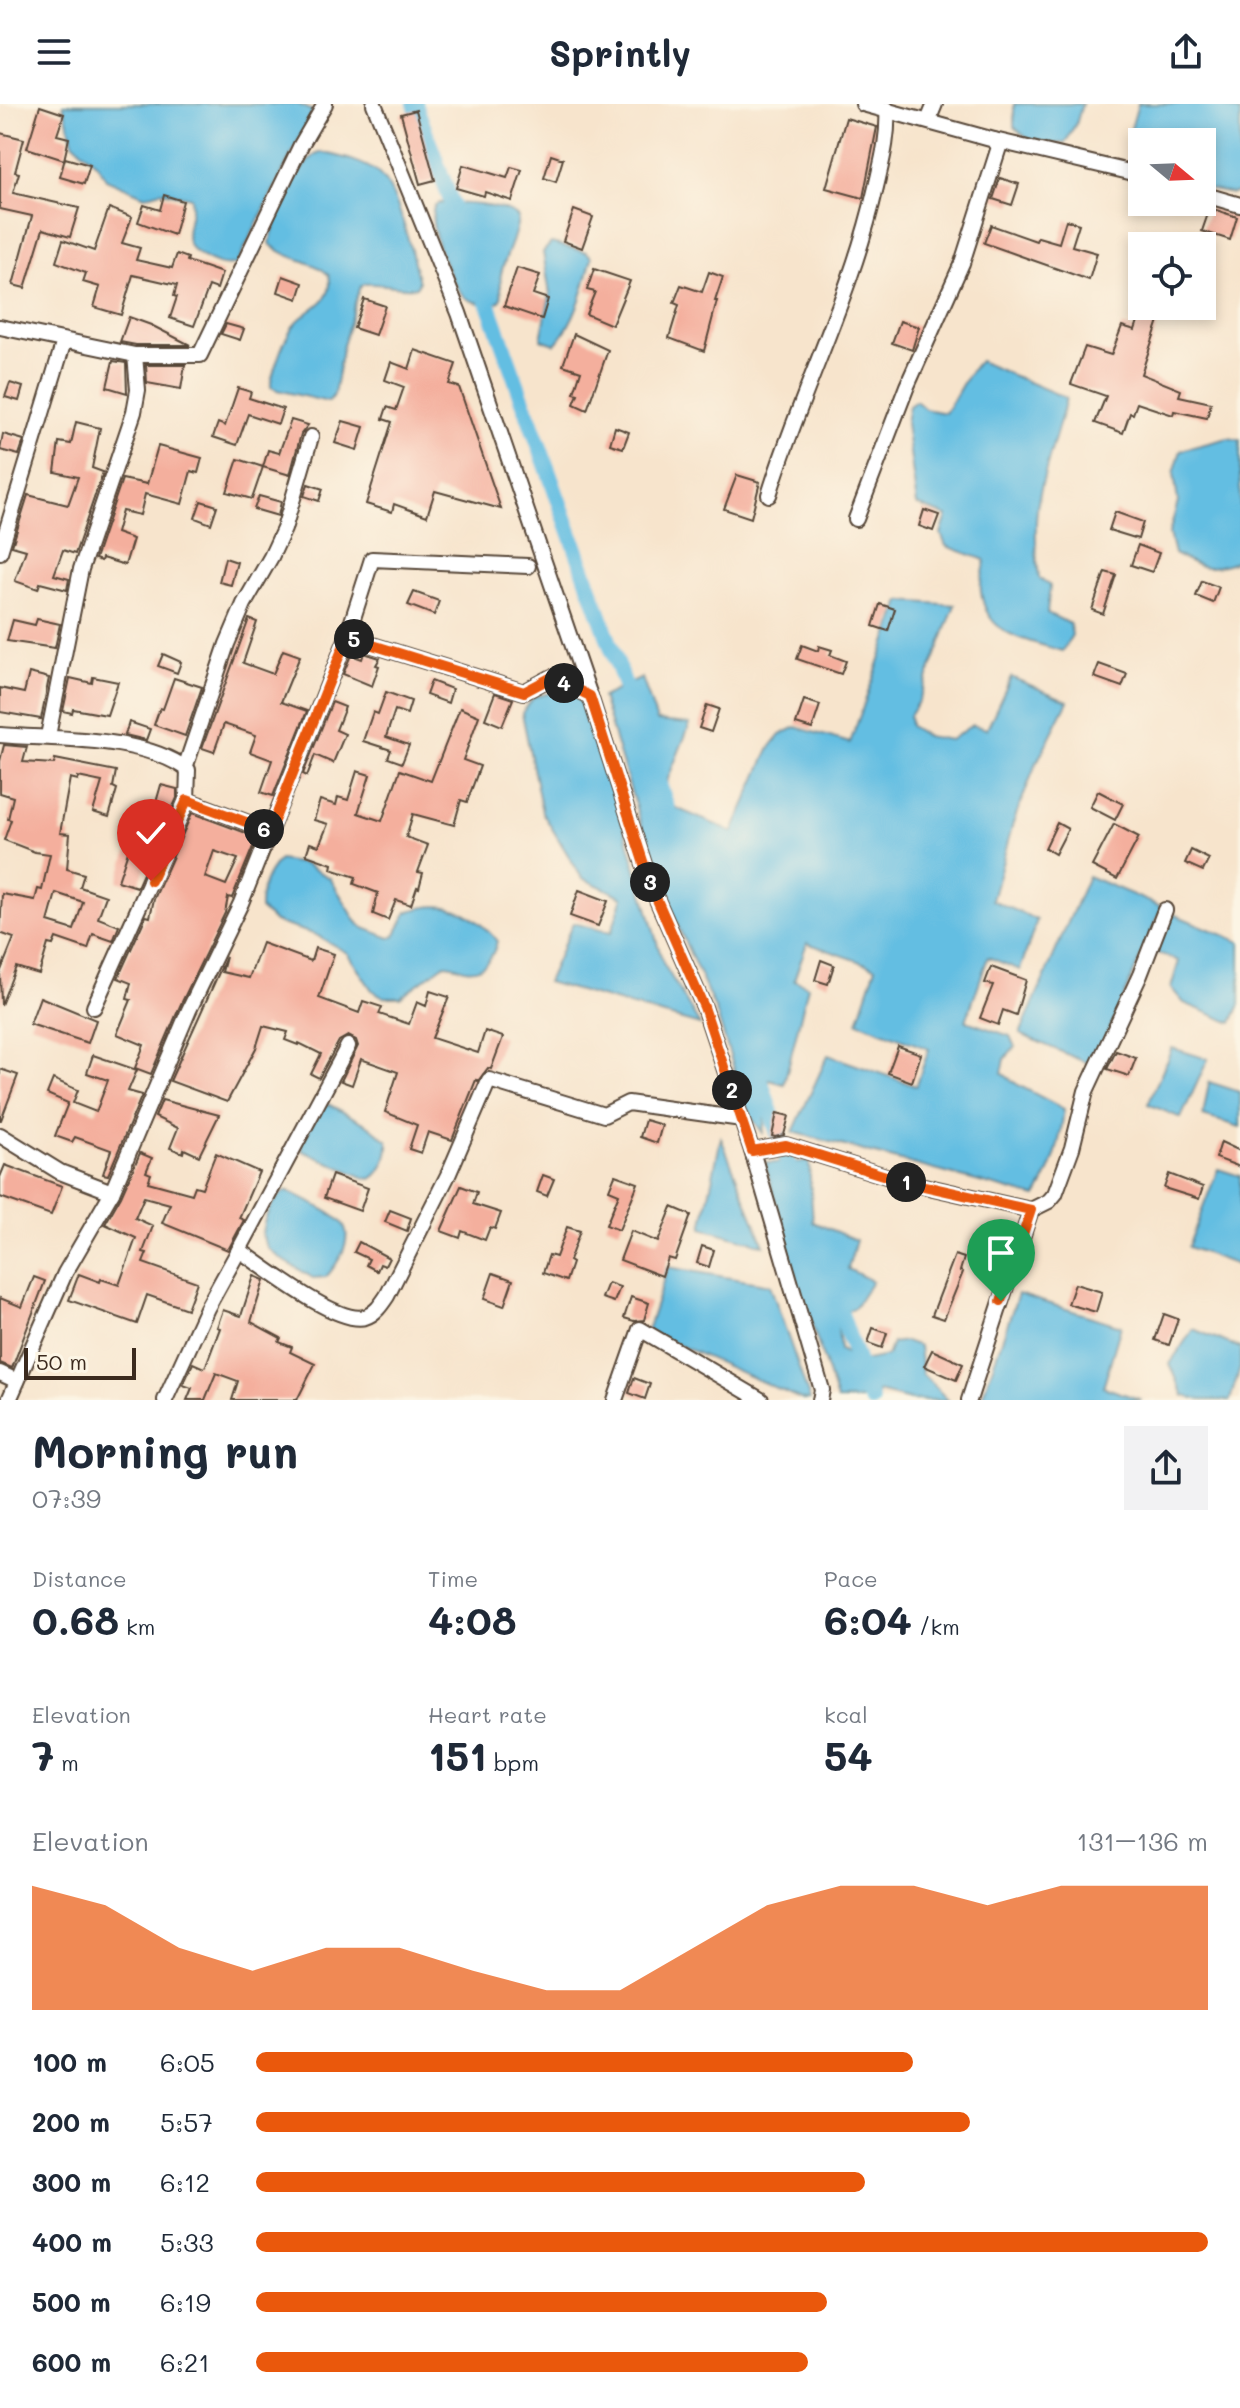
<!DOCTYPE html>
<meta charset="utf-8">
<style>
:root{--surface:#fff;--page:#f2f2f3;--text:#1f2937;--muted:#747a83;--accent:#ea580c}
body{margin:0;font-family:Mali,sans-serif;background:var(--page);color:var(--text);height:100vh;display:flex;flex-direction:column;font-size:30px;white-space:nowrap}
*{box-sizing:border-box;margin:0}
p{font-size:26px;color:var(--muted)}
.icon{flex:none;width:44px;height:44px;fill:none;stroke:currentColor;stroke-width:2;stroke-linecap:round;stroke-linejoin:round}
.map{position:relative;height:1296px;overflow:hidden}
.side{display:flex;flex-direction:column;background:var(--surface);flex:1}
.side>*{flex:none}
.needle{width:52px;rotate:109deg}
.fabs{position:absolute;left:1128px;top:24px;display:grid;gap:16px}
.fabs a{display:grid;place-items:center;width:88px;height:88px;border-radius:0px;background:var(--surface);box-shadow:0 4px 12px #0003;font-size:40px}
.scale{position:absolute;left:24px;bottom:20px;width:112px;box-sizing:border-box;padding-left:8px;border:4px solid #3b2a1e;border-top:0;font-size:22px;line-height:28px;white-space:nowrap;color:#3b2a1e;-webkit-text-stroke:6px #fcf5e5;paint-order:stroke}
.pin{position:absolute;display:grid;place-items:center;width:68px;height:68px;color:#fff;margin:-82px -34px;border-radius:50% 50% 50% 0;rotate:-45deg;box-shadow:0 0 8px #0007}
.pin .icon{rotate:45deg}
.km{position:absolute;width:40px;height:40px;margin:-20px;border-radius:50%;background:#222;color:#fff;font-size:22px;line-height:40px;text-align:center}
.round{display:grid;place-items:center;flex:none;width:84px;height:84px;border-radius:0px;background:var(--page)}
.overview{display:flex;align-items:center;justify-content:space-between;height:136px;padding:0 32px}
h1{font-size:44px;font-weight:800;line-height:60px}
.stats{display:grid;grid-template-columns:repeat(3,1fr);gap:12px;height:136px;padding:8px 32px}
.stats div{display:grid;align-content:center}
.stats b{font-size:40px;font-weight:800}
.stats small{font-size:22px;font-weight:400}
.stats p{font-size:22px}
.chart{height:224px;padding:16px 32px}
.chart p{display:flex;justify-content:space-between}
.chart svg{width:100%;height:144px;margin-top:8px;fill:var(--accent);opacity:.7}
ul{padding:0 32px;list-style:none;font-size:26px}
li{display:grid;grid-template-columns:128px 96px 1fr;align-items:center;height:60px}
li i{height:20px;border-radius:10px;background:var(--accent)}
header{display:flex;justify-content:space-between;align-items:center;height:104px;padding:0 32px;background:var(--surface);font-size:36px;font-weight:800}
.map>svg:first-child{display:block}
.water{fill:#64bee2;stroke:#507480;stroke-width:2}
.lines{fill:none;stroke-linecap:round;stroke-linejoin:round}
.canal{stroke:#64bee2;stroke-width:16}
.building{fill:#f4af9d;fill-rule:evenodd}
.street-casing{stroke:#574638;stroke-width:18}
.street{stroke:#fff;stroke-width:14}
.route-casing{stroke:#fff;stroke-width:16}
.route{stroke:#ea580c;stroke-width:10}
</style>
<header><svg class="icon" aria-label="menu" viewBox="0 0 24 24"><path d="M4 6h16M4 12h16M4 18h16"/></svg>Sprintly<svg class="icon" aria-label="share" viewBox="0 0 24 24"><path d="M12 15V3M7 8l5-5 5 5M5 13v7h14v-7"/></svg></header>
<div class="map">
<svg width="1240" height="1296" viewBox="0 0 1240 1296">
<rect width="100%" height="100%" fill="#fcf5e5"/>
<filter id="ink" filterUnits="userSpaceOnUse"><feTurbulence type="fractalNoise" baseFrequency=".0125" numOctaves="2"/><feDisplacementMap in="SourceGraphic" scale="16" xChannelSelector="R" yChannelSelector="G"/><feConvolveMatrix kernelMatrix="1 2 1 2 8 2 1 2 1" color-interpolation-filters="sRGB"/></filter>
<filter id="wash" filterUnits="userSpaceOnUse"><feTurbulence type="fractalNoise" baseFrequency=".006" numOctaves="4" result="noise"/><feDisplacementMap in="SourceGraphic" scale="32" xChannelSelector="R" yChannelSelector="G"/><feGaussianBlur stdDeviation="1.8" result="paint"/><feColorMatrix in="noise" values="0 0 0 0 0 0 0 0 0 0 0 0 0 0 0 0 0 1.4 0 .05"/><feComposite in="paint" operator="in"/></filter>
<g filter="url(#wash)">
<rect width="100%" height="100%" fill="#f7e4cc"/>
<g class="water">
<path d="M63 0H298L313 7 237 160C226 164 216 160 206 155 172 138 195 120 191 93L161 87 145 92 106 75 97 60 73 38Z"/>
<path d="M1014 0H1082L1077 17 1066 38C1040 44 1033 41 1014 23Z"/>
<polygon points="1138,0 1218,0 1240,8 1240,88 1232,90 1202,84 1202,38 1142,38 1142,60 1130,51 1130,28"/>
<path d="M321 48C339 53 359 56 375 67 399 83 411 149 419 178L416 183C398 185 381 178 363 180L359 185 342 245 334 291 328 298 277 286 271 283V277C275 262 285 230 296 219 311 202 335 199 329 171 312 155 287 156 270 140 273 118 299 55 321 48Z"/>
<path d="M440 99C459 99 503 100 518 113 517 133 505 151 501 170 499 179 503 187 501 196L495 200C485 199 474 200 465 193 450 180 425 119 435 101Z"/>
<path d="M551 139 586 148 592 153C585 182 576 218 555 240L541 235 550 190 543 148Z"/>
<path d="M979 257 1066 294C1058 327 1046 360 1039 393 1034 416 1036 450 1039 474L1050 482 1047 509 1070 520 1072 531 1062 547C1026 535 986 533 981 487 979 477 985 467 985 456L946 442 941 430 947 412 917 401 906 319 909 302 916 297 925 305 945 309C958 291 964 272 979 257Z"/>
<path d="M1228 334 1240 336V449L1238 456C1210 468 1201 464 1174 450L1169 429 1178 398 1174 369 1181 346Z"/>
<path d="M901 497 955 501 919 596 909 612 910 622 926 632 950 636 972 621 987 625 1011 573 1068 597 1036 660 1013 719 992 796 1037 816 1020 866 988 853 966 917 1010 932 1015 943 1005 955 1002 969 1018 981 1064 1005C1060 1040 1054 1063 1036 1093L793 1028 828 951 916 982 929 945 858 918 876 863 807 839 794 876 808 882 784 980 769 976 763 1029 748 1009 716 907 660 782 602 593 642 574 657 617 690 620 659 697 733 728 769 645 780 631 796 623 850 639Z"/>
<polygon points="563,586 587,594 663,859 700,921 547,878 573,819 611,829 623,793 582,774 542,708 522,609 534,593"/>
<path d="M279 756 304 760 330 774 356 817 364 824 390 834 395 832 407 808C446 794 471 806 497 837 494 852 483 869 465 865 457 863 453 860 445 860L400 893H384L372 886 347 849 316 831 275 818 260 805C260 785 265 771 279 756Z"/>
<polygon points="1088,772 1162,803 1094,962 1020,930"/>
<polygon points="1173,810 1240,838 1240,900 1232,919 1184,899 1171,884 1179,857 1154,848"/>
<polygon points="1172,944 1208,955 1181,1014 1148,1000"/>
<polygon points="1209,978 1240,988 1240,1023 1203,1012"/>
<path d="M328 1000 368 1021 388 1037C389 1050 383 1068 371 1075L365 1074 303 1047 301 1040 322 1002Z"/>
<polygon points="721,1034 764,1141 702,1124"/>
<polygon points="809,1058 813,1118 856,1136 848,1165 872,1177 855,1203 837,1213 840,1246 862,1257 887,1252 892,1239 905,1237 919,1242 922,1270 948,1296 911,1296 878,1288 877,1296 837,1296 795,1170 765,1059"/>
<polygon points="1218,1065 1240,1072 1240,1162 1188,1143"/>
<path d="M286 1087C301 1094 334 1108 343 1120 354 1136 336 1162 326 1173L313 1174 280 1154 267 1143 262 1131C263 1116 272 1094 286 1087Z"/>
<polygon points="668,1163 770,1181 810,1296 803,1296 647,1227"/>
<polygon points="1018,1190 1121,1222 1103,1283 1142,1296 981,1296"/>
<polygon points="1193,1225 1240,1244 1240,1264 1230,1296 1202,1296 1184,1292 1170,1260"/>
</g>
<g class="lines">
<g class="canal">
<polyline points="415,0 459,119"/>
<polyline points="482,182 632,601"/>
<polyline points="655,668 672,718"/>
<polyline points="761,978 794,1078"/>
<polyline points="834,1190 871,1296"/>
</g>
</g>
<g id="blocks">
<g class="building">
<polygon points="40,2 64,10 57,31 69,34 64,56 27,44"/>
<polygon points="416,6 435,76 420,80 401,10"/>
<polygon points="846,14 877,23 863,94 826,84"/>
<polygon points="0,29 24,35 15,68 19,69 13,89 79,104 70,133 43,125 25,184 13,181 32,112 0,105"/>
<polygon points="551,51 563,55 556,78 544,74"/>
<polygon points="65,54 90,61 84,80 60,73"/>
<polygon points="463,61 507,74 511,63 522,66 512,97 485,88 484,92 456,84"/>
<polygon points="1000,74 1019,80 1012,101 993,95"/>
<polygon points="164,91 183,97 174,131 138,118 144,101 160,106"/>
<polygon points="109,104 132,113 122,139 140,144 136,156 172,164 177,150 188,154 187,157 222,169 217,185 209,182 194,222 170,214 177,193 174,192 177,181 133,171 121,211 94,203 100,183 83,178 86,169 56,158 63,136 94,147"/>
<polygon points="1210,104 1237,113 1230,136 1202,127"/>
<polygon points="574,106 593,113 582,144 563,137"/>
<polygon points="1066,116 1079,120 1072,142 1097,149 1089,176 984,139 991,121 1036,137 1038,133 1059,139"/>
<polygon points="517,164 540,171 533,190 548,195 542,215 504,202"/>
<polygon points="594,165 630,177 612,221 586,210 595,188 587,186"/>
<polygon points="709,168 723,173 715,197 717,197 704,247 669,234 679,201 674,199 681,181 702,188"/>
<polygon points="283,172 303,179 298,195 278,188"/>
<polygon points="364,195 385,202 375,231 354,224"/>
<polygon points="1143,202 1164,202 1141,270 1181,286 1179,292 1211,299 1207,314 1174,307 1173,311 1137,299 1133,310 1130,309 1123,329 1095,319 1106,292 1071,280 1085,243 1111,251 1122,222 1135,226"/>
<polygon points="129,213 151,221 190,241 136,241 120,238"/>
<polygon points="900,217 919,223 912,246 892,239"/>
<polygon points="226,220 244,225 240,236 221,230"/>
<polygon points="574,230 608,246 587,306 574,300 578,290 574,289 581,267 563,261"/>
<polygon points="415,246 456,260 449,280 459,283 501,405 435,387 427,412 394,400 392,408 366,400 392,318 383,315 387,303 396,306 404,283 385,276 391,258 409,265"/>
<polygon points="113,257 126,259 127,289 107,283"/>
<polygon points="146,261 185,261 181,285 147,279"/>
<polygon points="10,279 23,283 19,297 5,293"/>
<polygon points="238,284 251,288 249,294 283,305 278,320 248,310 237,341 213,333 218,319 225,322"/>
<polygon points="291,316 308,321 301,330 290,371 263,363 268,346 279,349"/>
<polygon points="343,317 364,323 357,346 335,339"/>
<polygon points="76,318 100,324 92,364 103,368 75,450 63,446 54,471 69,475 67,486 40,479 38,485 15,477 26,446 12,442 28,391 68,401 78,373 55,368 59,338 71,340"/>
<polygon points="615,323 629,328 623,344 610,340"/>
<polygon points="3,330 24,336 19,351 0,346"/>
<polygon points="158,342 202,354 198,369 191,367 182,400 145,390 140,411 122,407 116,429 133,435 125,461 102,454 101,457 95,455 122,375 147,380"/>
<polygon points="238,355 263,363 252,395 227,388"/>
<polygon points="737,371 760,378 751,414 724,405"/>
<polygon points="308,380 323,385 319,397 304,392"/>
<polygon points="259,392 281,398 278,412 254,405"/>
<polygon points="201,397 217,402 211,420 195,414"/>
<polygon points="924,406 939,411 933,427 919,422"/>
<polygon points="1115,408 1143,418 1138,435 1109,426"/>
<polygon points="1138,441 1159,449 1152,468 1131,461"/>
<polygon points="225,454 237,458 231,481 219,478"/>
<polygon points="1105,468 1116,471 1103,510 1092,506"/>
<polygon points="1202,477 1219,483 1213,499 1196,492"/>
<polygon points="414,488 439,497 434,511 408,501"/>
<polygon points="880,500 895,505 888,527 873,522"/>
<polygon points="37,515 60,520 55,544 7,537 13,516 35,521"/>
<polygon points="249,515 257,518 243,559 273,570 283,546 300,552 281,598 307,607 273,692 261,688 272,656 250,648 256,631 224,620 214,648 202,644"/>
<polygon points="802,541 818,547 819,542 832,546 830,551 846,557 841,570 797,555"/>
<polygon points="364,549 380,554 376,561 379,562 372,582 343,570 351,551 362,555"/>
<polygon points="163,550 181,558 177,569 158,562"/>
<polygon points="1099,560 1127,570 1122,583 1094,573"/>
<polygon points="29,569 49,574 41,615 0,608 0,584 24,589"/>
<polygon points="93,573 118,578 107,611 73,605 72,609 63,607 70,574 92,579"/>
<polygon points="174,574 202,583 185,632 154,621 160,604 163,605"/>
<polygon points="431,577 452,585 448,599 426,591"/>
<polygon points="386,588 411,597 407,610 395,606 386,633 409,641 402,659 388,654 391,646 363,637 373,608 378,610"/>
<polygon points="495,589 513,595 502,622 485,615"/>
<polygon points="804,596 820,601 812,625 796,620"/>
<polygon points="332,598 345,603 336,626 345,630 333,659 315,651 307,672 303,670"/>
<polygon points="707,601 719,605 711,628 699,624"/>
<polygon points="460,604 479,612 463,656 480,662 467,698 461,696 454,721 413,710 406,733 428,741 418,768 423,769 419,784 417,783 411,801 396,796 388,816 373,810 378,789 354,780 356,773 331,765 332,760 306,751 310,739 319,742 328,720 314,716 320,696 336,701 338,693 348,696 357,667 370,671 358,709 382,717 400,666 431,677"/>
<polygon points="129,618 150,625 146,636 125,631"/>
<path d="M4 641 27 643 23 658 54 660 55 655 116 667 113 683 117 685 109 713 93 708 102 678 78 673V676L70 674 60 729 70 730 67 765 84 770 80 783 106 792 98 814 119 822 113 837 93 830 88 845 56 834 53 841 48 840 39 870 16 863 1 901 0 869 14 834 0 829 2 790 35 796 38 785 42 786 50 750 35 748 4 736 11 716 8 715 13 693 0 689V657ZM56 789 83 798 74 826 48 818Z"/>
<polygon points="161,681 177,685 177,694 137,783 118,777 129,744 142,748"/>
<polygon points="1098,687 1123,700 1115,716 1090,703"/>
<path d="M192 709 257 733 232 794 228 793 225 809 180 902 151 970 135 964 144 941 117 930 131 896 127 895 131 879 118 874 146 812 150 813 154 795ZM214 747 238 755 226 781 205 773Z"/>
<polygon points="1057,719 1068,725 1055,750 1045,744"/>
<polygon points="1114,720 1139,733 1117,775 1092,762"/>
<polygon points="1191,746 1209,755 1203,767 1185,759"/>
<polygon points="579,786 608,797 598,822 570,812"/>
<polygon points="262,839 311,857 315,844 334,850 319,894 359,909 363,897 382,903 379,910 409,920 417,898 426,902 430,887 449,893 432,934 478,949 485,927 503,933 491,965 488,964 478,977 476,976 452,1036 428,1028 421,1049 409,1045 417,1021 385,1008 398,968 361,955 352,981 341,977 358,942 356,936 348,932 339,937 319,974 311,970 321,950 299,939 298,941 285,936 288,928 263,922 256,944 227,998 170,977 226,853 222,868 249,874"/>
<polygon points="821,856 834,861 828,880 815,876"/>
<polygon points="991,863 1026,876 1016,911 1003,906 998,921 980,914 993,881 985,879"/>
<polygon points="40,893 96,916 88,939 30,920"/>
<polygon points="898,942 921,950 912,978 888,969"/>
<polygon points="1116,947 1136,954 1129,972 1107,965"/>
<polygon points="93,951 137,966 128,987 142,991 108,1071 103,1070 111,1046 75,1033 72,1038 55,1032 68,999 47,990 53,975 78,986 73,999 96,1008 108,976 87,969"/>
<polygon points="0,965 18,971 1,1016 0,1016"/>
<polygon points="162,996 219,1011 199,1052 184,1045 183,1049 170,1044 178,1024 155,1013"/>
<polygon points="777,1009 789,1012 784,1031 775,1033 772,1032"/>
<polygon points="645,1016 662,1021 657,1039 640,1033"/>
<polygon points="1221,1038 1240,1047 1240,1063 1216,1054"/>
<polygon points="140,1049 152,1054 146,1068 151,1070 148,1078 192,1090 195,1082 202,1084 216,1049 259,1068 239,1114 244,1116 228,1146 162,1119 170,1100 144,1093 135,1114 153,1122 143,1148 147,1149 143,1159 197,1178 187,1205 147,1191 137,1220 69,1196 79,1170 100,1178 101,1175 119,1181 136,1134 105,1120 121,1092"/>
<polygon points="5,1061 62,1082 51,1111 0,1093 0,1073"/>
<polygon points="1169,1070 1203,1083 1199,1095 1164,1084"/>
<polygon points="332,1071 368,1084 360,1107 324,1094"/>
<polygon points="543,1071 554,1075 547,1092 537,1088"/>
<polygon points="615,1071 638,1079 619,1126 606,1121 619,1090 609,1086"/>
<polygon points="461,1082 477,1088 473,1100 501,1109 495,1125 490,1123 485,1136 462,1127 460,1134 441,1127"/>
<polygon points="672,1103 691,1111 675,1156 668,1154 662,1172 620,1156 631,1127 658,1138"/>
<polygon points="390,1106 411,1114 407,1127 385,1118"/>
<polygon points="567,1123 580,1127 569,1157 572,1159 566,1177 543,1169 549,1151 556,1153"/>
<polygon points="359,1138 389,1154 385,1162 380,1160 377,1167 366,1161 369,1155 354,1148"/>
<polygon points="702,1142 714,1146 709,1163 697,1159"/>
<polygon points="955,1151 964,1154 960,1167 963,1168 944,1215 932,1211"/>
<polygon points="493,1169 513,1176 504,1202 484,1195"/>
<polygon points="254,1172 264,1176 251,1218 281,1234 279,1238 292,1243 290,1248 315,1260 297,1296 232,1296 238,1277 216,1269 205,1296 187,1296 192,1284 183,1281 193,1259 204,1264 206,1261 220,1224 217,1223 223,1206 241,1212"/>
<polygon points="34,1173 45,1177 12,1264 0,1259 0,1194 22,1203"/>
<polygon points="608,1179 620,1183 614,1198 602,1194"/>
<polygon points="1075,1180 1102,1188 1096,1208 1068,1200"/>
<polygon points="631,1193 649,1199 644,1216 634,1217 624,1214"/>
<polygon points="1164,1210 1178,1215 1169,1241 1155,1236"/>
<polygon points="873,1224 887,1229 882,1244 868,1239"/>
<polygon points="932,1246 963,1260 956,1276 924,1262"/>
<polygon points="634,1274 650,1280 645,1295 629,1289"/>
</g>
</g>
</g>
<g filter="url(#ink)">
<use href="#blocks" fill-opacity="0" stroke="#574638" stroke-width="2"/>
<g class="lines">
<g class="street-casing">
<g id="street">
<polyline points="374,0 459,209 590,592 651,782 704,903 752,1047 822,1286 820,1296"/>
<polyline points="863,0 994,36 1142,71"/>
<polyline points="928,17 935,0"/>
<polyline points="1202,90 1240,101"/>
<polyline points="0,223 135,251 200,251 301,41 325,0"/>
<path d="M769 391C801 287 852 190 876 83 882 57 889 32 887 5"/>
<polyline points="856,415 907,282 962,159 999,43 994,36"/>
<polyline points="0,448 64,237"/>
<polyline points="347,533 372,455 528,462"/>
<path d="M0 631C56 636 141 631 188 666L187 696 270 727"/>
<polyline points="48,632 81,465 134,308 138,286 135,251"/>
<polyline points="185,664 227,540 244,500 271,453 284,425 311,333"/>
<polyline points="94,903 187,696"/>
<polyline points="0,1031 60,1068 112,1088"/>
<polyline points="752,1047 786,1041 902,1077 1031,1106"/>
<polyline points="239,1146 348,942"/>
<polyline points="0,1269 17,1277"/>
<polyline points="9,1296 65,1169 112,1088 189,906 241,799 347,533 524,588 552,573 590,592"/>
<path d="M165 1296 207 1204 239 1146C263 1162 337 1221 365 1213 375 1210 381 1201 387 1192L449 1069 489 976 604 1011 628 999 742 1015"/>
<polyline points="615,1296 640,1225 761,1296"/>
<polyline points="969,1296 1031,1106 1049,1097 1055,1090 1072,1044 1086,987 1140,871 1165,806"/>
</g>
</g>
<use href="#street" class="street"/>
</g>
</g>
<g class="lines" filter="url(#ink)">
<g class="route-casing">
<polyline id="route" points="151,777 187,696 270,727 347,533 524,588 552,573 590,592 651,782 704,903 752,1047 786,1041 902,1077 1031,1106 1001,1197"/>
</g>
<use href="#route" class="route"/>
</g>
</svg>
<div class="fabs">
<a><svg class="needle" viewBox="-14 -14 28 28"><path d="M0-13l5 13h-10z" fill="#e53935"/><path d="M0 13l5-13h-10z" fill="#747a83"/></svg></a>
<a><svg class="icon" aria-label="locate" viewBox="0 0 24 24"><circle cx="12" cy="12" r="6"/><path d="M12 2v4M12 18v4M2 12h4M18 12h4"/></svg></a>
</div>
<div class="scale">50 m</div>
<div class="pin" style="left:1001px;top:1197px;background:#1e9e55"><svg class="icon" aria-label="arrive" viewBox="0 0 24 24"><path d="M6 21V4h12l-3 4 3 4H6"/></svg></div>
<div class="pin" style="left:151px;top:777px;background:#d93025"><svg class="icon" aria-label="check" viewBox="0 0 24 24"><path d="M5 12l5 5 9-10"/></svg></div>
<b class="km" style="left:906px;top:1078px">1</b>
<b class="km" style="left:732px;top:986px">2</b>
<b class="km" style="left:650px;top:778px">3</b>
<b class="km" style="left:564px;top:579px">4</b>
<b class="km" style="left:354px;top:535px">5</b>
<b class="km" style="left:264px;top:725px">6</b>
</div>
<section class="side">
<div class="overview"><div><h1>Morning run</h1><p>07:39</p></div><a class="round"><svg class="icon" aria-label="share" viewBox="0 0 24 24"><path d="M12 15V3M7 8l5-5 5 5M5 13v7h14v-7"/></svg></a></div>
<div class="stats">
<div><p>Distance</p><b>0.68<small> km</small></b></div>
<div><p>Time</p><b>4:08</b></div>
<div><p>Pace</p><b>6:04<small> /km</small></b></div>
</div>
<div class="stats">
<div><p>Elevation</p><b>7<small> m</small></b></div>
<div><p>Heart rate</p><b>151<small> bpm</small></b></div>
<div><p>kcal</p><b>54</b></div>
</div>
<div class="chart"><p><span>Elevation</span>131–136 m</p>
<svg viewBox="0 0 160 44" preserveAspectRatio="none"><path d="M0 44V6L10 12L20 25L30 32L40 25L50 25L60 32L70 38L80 38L90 25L100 12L110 6L120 6L130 12L140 6L150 6L160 6V44z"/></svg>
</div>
<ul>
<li><b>100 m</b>6:05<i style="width:69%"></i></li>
<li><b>200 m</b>5:57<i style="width:75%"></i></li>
<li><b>300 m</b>6:12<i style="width:64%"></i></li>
<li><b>400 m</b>5:33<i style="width:100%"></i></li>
<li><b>500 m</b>6:19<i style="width:60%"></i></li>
<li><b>600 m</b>6:21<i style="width:58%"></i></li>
</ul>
</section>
